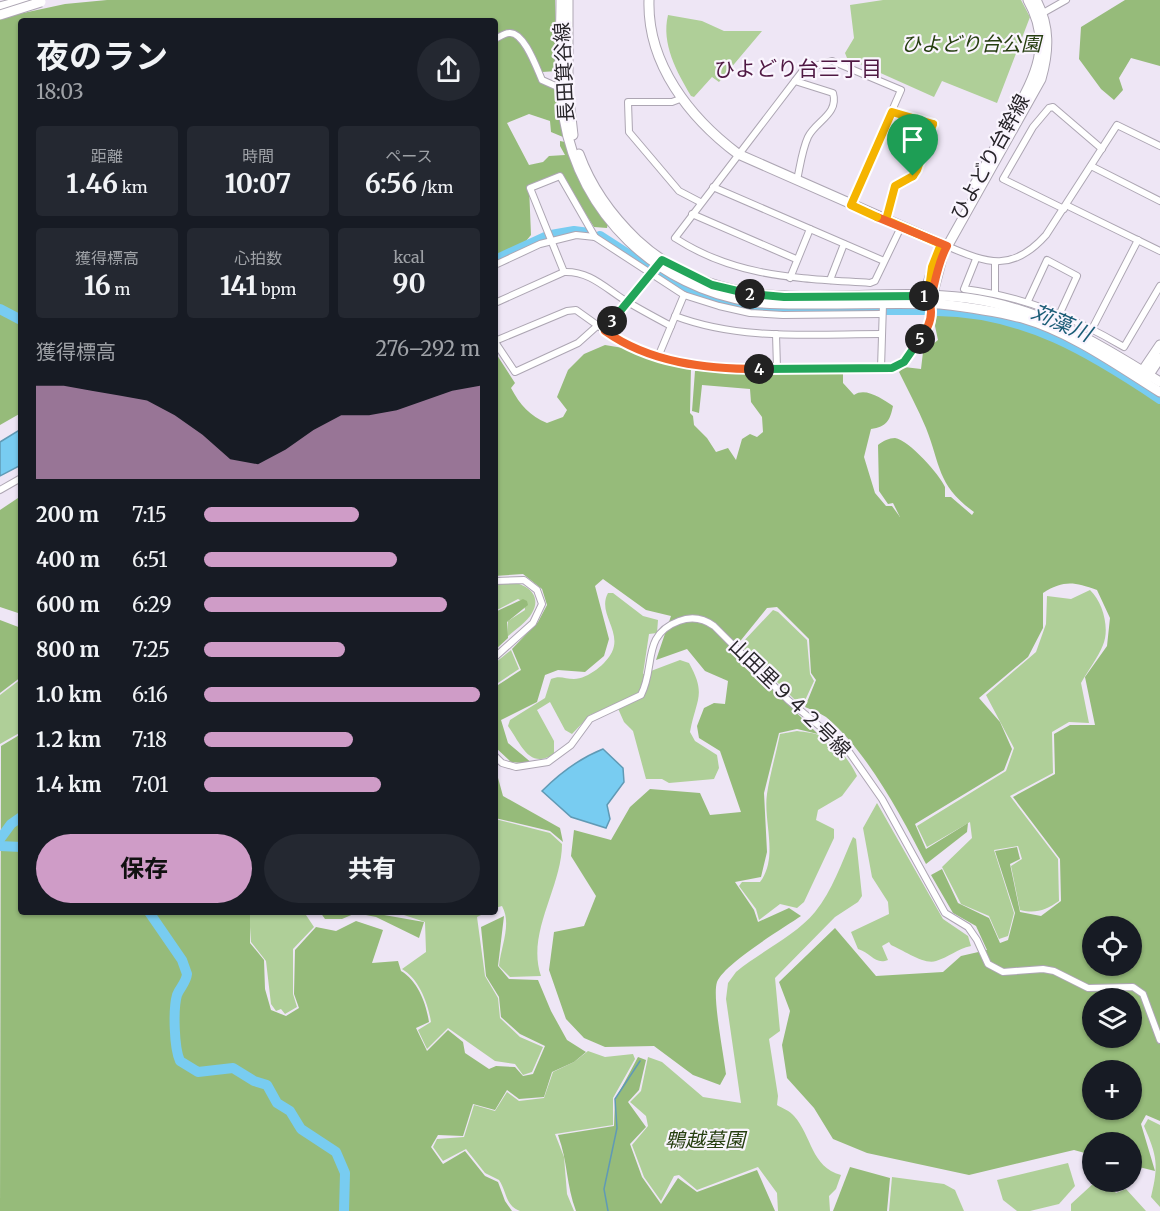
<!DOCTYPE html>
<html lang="ja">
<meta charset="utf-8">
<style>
:root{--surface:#171b24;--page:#242831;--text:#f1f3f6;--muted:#9ea1a6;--accent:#cf9cc7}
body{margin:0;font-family:Merriweather,"Noto Sans JP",serif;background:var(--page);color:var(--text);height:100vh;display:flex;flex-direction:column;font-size:22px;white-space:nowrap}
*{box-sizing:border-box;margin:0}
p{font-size:20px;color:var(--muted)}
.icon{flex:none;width:33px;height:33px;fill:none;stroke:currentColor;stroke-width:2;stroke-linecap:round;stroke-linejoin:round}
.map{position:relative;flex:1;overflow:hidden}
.drawer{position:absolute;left:18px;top:18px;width:480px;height:897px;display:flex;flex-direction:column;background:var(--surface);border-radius:6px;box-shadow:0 2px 4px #0004}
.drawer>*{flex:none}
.controls{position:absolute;left:1082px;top:916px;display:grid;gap:12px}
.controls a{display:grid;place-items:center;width:60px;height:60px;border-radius:50%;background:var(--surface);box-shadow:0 2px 4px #0004;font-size:30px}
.pin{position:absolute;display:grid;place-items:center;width:51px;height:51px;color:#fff;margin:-62px -26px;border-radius:50% 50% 50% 0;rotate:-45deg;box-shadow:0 0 6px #0007}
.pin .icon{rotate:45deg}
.km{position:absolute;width:30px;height:30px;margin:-15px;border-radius:50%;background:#222;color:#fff;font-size:16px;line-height:30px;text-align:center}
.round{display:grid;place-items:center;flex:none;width:63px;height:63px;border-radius:32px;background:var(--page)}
.headline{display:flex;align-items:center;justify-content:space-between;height:102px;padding:0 18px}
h1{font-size:33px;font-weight:700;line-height:45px}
.metrics{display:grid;grid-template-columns:repeat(3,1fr);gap:9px;height:102px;padding:6px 18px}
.metrics div{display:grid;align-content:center;border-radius:6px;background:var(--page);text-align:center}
.metrics b{font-size:26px;font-weight:700}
.metrics small{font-size:16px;font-weight:400}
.metrics p{font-size:16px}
.chart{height:168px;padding:12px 18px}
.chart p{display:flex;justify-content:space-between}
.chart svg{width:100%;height:108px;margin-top:6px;fill:var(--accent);opacity:.7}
.button{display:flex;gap:12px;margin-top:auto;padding:12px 18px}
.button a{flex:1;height:69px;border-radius:36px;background:var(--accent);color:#111;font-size:24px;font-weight:700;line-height:69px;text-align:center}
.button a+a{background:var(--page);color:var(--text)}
ul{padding:0 18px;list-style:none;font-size:20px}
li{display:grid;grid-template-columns:96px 72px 1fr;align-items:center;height:45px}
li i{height:15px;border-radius:8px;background:var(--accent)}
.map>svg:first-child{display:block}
.green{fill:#afcf98}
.forest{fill:#96bb7a;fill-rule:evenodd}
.water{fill:#78ccf1;stroke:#609ab5;stroke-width:1.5}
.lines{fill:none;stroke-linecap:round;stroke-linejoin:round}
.stream{stroke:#609ab5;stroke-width:1.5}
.river{stroke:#78ccf1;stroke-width:10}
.street-casing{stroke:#ada6b3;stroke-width:8}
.secondary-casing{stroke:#ada6b3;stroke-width:11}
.street{stroke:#fff;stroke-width:6}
.secondary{stroke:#fff;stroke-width:9}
.secondary-bridge-casing{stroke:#ada6b3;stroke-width:11;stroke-linecap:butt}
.secondary-bridge{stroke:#fff;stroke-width:9}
.split-1-casing{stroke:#fff;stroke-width:12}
.split-2-casing{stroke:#fff;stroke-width:12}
.split-3-casing{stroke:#fff;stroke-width:12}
.split-4-casing{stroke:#fff;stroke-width:12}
.split-5-casing{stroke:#fff;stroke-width:12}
.split-6-casing{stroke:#fff;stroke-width:12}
.split-7-casing{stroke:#fff;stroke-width:12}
.split-8-casing{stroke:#fff;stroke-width:12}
.split-1{stroke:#f5b400;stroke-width:8}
.split-2{stroke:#22a559;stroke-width:8}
.split-3{stroke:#22a559;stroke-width:8}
.split-4{stroke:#f0652b;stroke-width:8}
.split-5{stroke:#22a559;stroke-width:8}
.split-6{stroke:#f0652b;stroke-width:8}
.split-7{stroke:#f5b400;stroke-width:8}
.split-8{stroke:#f5b400;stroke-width:8}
.labels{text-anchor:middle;stroke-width:4.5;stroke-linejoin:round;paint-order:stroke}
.park-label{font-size:20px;font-style:italic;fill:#263e10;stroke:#faf5fe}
.street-label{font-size:20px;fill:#28252a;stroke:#faf5fe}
.neighbourhood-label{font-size:21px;fill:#4f1843;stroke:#faf5fe}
.water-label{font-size:21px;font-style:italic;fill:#1a5c76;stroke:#faf5fe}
</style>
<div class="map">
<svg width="1160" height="1211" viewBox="0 0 1160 1211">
<rect width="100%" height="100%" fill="#eee6f5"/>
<g class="green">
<polygon points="883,0 1021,0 1030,17 997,103 942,81 934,97 847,58 845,53 854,38 850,5"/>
<path d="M668 15 702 21 724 31H762L719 82 712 77 694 97 691 96C677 72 661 44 668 15Z"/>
<path d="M509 582C525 583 543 594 532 613 527 622 515 630 507 637L508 621 525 610 524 602 518 599 495 611V586Z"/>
<path d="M1090 590C1103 602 1110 629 1103 645 1098 658 1088 670 1081 683L1089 723 1069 722 1052 732 1053 773 1010 796 1058 859 1059 901C1046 910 1036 914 1020 910L1011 866 1022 859 1018 846 994 850 1014 913 1008 936 999 939 989 916 961 904 942 867 972 838 970 822 927 847 917 826 1006 771 1014 748 986 695 1036 652 1046 624 1047 596 1071 599Z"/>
<path d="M608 593H613L643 616 658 620 657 633 649 634 643 674 680 660 689 663C707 695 696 699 690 732L695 741 717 755 719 768 714 779 669 783 662 779H646L633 731 624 722 616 704 590 715 572 734 565 730 550 702 537 710 554 741V754C529 770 521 744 508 726L510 720 545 698 551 679C560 675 565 679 574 679 588 679 607 663 612 652 622 631 597 613 608 593Z"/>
<polygon points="773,610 778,612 807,640 810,674 814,681 802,707 740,645"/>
<polygon points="511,650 519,669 498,683 495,679 495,663"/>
<polygon points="21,679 21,732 0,744 0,695"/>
<path d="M797 731C805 732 815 733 821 736 837 744 850 761 857 776L842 796 818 810 816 820 834 829V838L804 902 797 908 780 904 759 920 756 909 739 886 742 882H760C779 857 763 822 767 794 770 774 776 754 780 734Z"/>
<path d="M877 803 943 919 968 936 971 946C957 949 949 957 936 961 924 965 903 950 891 945L889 942 882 946 888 960C875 965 871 953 858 949L851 932 889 914 888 902 872 877 863 828Z"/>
<path d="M495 819 550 833 562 844C562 887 526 933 541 976L510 977 499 966C501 946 512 924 502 906L495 908Z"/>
<path d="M853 837 856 839 862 896 858 902 835 917 775 978 780 1031 769 1039 778 1096 777 1105C782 1108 790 1111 794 1116 812 1136 811 1167 841 1175L836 1189 829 1196 830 1211H778L777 1193 758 1167 697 1190 679 1175 674 1176 661 1201 644 1177 632 1145 648 1126 646 1116 630 1102 641 1091 648 1057 662 1062 703 1097 741 1103 726 999 728 983 736 972C760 952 795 936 815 912 832 891 842 862 853 837Z"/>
<polygon points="249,912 304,912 314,927 293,949 293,994 297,1007 285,1014 281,1009 276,1011 271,1004 266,961 251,942"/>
<path d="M382 912H487L477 917 485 976 498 998 500 1018 520 1037 543 1047 532 1072 523 1075 515 1064 495 1061 448 1028 427 1049 418 1030 431 1022C428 1003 419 979 402 969L426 952 425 922 398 913 391 915Z"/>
<path d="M588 1051 605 1057 633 1054 635 1059 613 1098V1125L555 1134 564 1157 567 1194 574 1211H520C505 1205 507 1192 499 1180L485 1173 466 1149 443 1161 433 1147 437 1139 464 1137 474 1105 495 1111 507 1092 519 1101 544 1098 553 1072 574 1062Z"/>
<path d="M1148 1119 1160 1125V1207L1151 1197C1159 1165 1157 1156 1144 1126Z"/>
<polygon points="1068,1163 1075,1186 1059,1204 1030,1211 1017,1211 1003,1200 997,1180"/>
<polygon points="892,1177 944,1184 955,1190 964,1211 889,1211"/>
<polygon points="1095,1182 1106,1182 1116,1193 1126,1189 1146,1211 1071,1211 1071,1204"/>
</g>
<g class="forest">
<path d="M107 0H555L557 71 542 72C545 81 553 84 557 92 561 100 564 128 563 137L551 132 550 121 529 114 507 123 529 165 543 162 549 156 565 155 560 146V141L565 142C576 172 588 198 608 223L607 228 594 227 560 174 529 186 531 235 526 241 495 259V21H21V413L0 425V18L65 4Z"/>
<polygon points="1125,0 1160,0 1160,66 1131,58 1119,78 1123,90 1114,100 1101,89 1079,59 1081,27"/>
<path d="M967 311 1044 331 1134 368 1160 383V1121L1146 1115 1141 1124 1155 1171 1131 1165V1143H1092V1155L1074 1150 969 1175 867 1153 833 1139 814 1108 787 1078 782 1045 790 1011 779 982 835 928 876 976 943 972 961 956 987 950 976 926 953 913 931 875 942 869 958 903 989 918 1000 943 1008 940 1015 913 995 851 1017 847 1020 859 1010 864 1020 912 1041 916 1061 901 1060 859 1013 797 1055 774 1054 734 1070 725H1095L1085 677 1107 646 1110 618 1097 590C1074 582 1064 580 1043 593V628L1028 657 979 698 1000 722 1012 749 1004 770 915 824 926 849 968 823 967 832 926 864C902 817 867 751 826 717 820 713 812 710 805 707L816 680 811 673 809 639 777 607 767 608 733 650 818 734 797 729 779 733 764 793 767 852 761 877 735 882 754 910 758 922 789 908 801 916C782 929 725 963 717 982 712 997 724 1056 726 1074L720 1085 693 1075 654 1046 605 1047 584 1038 566 1019 549 970 554 932 584 926 596 896 571 856 574 830 611 840 630 807 650 789 700 793 710 815 741 812 720 751 699 738 697 726 704 708 714 703 725 704 728 681 705 671 687 649 656 660 671 616 646 610 603 579 595 586 609 639 604 656 585 672 558 670 545 675 537 702 501 720 508 743 533 764 511 762 495 747V681L498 685 521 670 512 649 538 622 547 605 542 589 523 574 495 576V352L515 383 511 388C520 405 530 416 547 423L563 417 567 410 557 397 568 370 584 354 605 345 623 348 668 365 691 367 690 413 693 416 694 425 707 438 716 452 728 448 736 460 742 439 750 434 757 437 763 432 762 417 751 402 750 389 702 385 699 413 692 411 695 371C745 372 794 369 843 373V383L854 395C866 387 882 399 893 406 890 420 887 427 871 429L864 457 875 493 886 506H892L900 517 893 503 888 504 879 491 878 445C883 441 889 438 895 438 909 440 940 475 945 487 945 488 945 496 945 497H951L972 515 974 512C937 485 941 466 926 428 918 409 908 390 899 372L904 367 921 369 923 352 938 340 935 326 937 313ZM1092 927H1131V966H1092ZM1092 999H1131V1038H1092ZM1092 1071H1131V1110H1092Z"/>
<polygon points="21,496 21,614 0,607 0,510"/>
<polygon points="523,599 527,601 528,605 507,622 508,638 495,650 495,612"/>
<polygon points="0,620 21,628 21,677 0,693"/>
<path d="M21 734V912H246L250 914V943L264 960 265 989 271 1010 286 1016 299 1008 294 994 295 950 316 927 336 931 356 921 383 930 372 963 398 961 401 971C418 981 426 1003 429 1022L416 1028 427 1051 448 1030 463 1042 465 1053 489 1069 496 1066 515 1067 523 1076 533 1074 545 1046 520 1034 501 1017 499 997 486 976 481 927 504 916 498 966 509 979 538 980 551 1011 567 1040 586 1052 574 1062 552 1072 544 1097 519 1099 507 1090 495 1110 473 1104 463 1136 438 1135 431 1147 443 1164 465 1151 485 1176 498 1182 505 1201 512 1211H0L1 746Z"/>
<polygon points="495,767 503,796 560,828 563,842 550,831 495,818"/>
<polygon points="320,912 367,912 424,922 419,938 376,917 356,913 342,919 325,919"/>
<path d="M638 1057 646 1060 639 1090 628 1102 646 1127 630 1144 642 1177 661 1204 678 1178 697 1192 757 1170 775 1211H576C566 1185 568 1162 558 1135L614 1126 615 1100Z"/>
<polygon points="850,1167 890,1178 887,1211 833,1211"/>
</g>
<g class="water">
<polygon points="21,429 21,465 0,476 0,442"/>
<path d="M603 749 623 768 624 782 607 805 610 819 606 828 571 817 542 791C560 773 580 758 603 749Z"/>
</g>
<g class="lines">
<polyline class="stream" points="608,1211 604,1189 617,1128 615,1099 640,1061"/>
<g class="river">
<polyline points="551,235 574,231 589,233"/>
<polyline points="600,236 645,265"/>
<polyline points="495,260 545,237"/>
<path d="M657 274C730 319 796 310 878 310"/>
<polyline points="0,309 21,320"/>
<polyline points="884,310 925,310"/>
<path d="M937 311C1024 312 1090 352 1160 399"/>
<polyline points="0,839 11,824 21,817"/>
<polyline points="0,846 21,847"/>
<path d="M149 912 182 960 187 974C186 983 180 987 177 995 173 1009 174 1048 180 1061L198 1072 233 1068 254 1081 267 1085 277 1103 290 1111 301 1129 336 1152 345 1173 344 1211"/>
</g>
<g class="street-casing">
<g id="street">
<polyline points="1043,13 1066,0"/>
<path d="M495 39C499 37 505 33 509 33 524 31 537 69 542 80L560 88"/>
<path d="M795 81 833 93C839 114 816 121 808 137 802 150 800 167 797 180"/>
<polyline points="680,99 672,102 628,102 629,132 679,191 700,202"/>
<polyline points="1091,166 1160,201"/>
<polyline points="713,187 884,261"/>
<path d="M851 205 901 90 832 61 804 69 675 238C737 278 799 278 870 283L875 281 901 227"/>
<polyline points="1066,205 1160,251"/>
<polyline points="1064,209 1003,179 1033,127 1049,108 1053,107 1102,149"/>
<polyline points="692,214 796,259"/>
<polyline points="886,220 895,186 913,176 917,170 933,128 931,122 892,112"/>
<path d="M947 246C988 264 1013 272 1046 235L1117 125 1160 146"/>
<path d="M976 259 964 289C1025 297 1071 316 1124 347L1160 286"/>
<polyline points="495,265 540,244 576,235 595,237 684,295 719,306 750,313 783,315 882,314"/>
<polyline points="564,272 530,188 560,176 595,237"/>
<polyline points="790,278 810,229"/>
<polyline points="830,280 844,244"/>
<polyline points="995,293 995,262"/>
<polyline points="1028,301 1047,260 1077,276 1060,313"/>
<path d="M495 303 564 272C590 271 605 288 626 301 641 310 656 318 671 326"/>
<path d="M675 316C741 341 813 334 882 334"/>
<polyline points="1092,329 1138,240"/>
<polyline points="605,331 659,262"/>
<polyline points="776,334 777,368"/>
<polyline points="495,341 567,311 576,310 611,335 637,348 674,361 718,369 881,368 883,304"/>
<polyline points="495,342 515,372 578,343 597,326"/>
<polyline points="658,357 684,295"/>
<path d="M881 368C907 370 934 329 930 304"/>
<polyline points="0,490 21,478"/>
<polyline points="495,581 524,580 537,590 542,604 533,623 495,657"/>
<path d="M495 756 502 763 516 767 548 762 571 745 590 719 641 695C656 667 641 635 679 621 692 616 703 618 714 626L788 700 847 749 882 799 945 913 968 927 977 940 988 964 1003 972 1043 969 1054 971 1088 988 1133 987 1143 994 1160 1040"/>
</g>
</g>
<g class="secondary-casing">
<g id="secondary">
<path d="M561 0C561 39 557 80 564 118 580 214 657 288 753 302 775 305 799 304 821 304 861 304 900 303 940 304 967 307 995 311 1022 318 1071 332 1117 365 1160 392"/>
<polyline points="568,0 568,91 573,135"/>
<path d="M649 0C647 64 690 118 738 154L947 246"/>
<polyline points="0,7 25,0"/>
<path d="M579 154C591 187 612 216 637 240 732 328 852 283 967 298 1041 308 1098 343 1160 382"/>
<path d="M975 184C987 162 999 141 1011 120 1034 78 1054 46 1028 0"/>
<polyline points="929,299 928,283 936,257"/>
<path d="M931 300 943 254 1041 79C1049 51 1050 26 1036 0"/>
<polyline points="1139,376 1160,345"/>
<polyline points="1146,379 1160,358"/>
</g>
</g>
<use href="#street" class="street"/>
<use href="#secondary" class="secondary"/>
<g class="secondary-bridge-casing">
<polyline id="secondary-bridge" points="0,15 41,2"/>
</g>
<use href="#secondary-bridge" class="secondary-bridge"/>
</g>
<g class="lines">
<g class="split-1-casing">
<polyline id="split-1" points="913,176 895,186 886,220 941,244 932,267 928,296 924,296"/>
</g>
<g class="split-2-casing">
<polyline id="split-2" points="750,294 784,297 924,296"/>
</g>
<g class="split-3-casing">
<polyline id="split-3" points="612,321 662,260 712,285 750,294"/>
</g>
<g class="split-4-casing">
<path id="split-4" d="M612 321 605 331C650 363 706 369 759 369"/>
</g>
<g class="split-5-casing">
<polyline id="split-5" points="759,369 892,368 904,362 920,339"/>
</g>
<g class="split-6-casing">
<path id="split-6" d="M877 217 947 246C937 264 935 284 930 302 930 306 931 308 931 312 931 323 926 331 920 339"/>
</g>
<g class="split-7-casing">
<polyline id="split-7" points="877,217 851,205 892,112 933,124"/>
</g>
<g class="split-8-casing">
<polyline id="split-8" points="913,176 917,170 933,124"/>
</g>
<use href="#split-1" class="split-1"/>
<use href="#split-2" class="split-2"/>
<use href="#split-3" class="split-3"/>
<use href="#split-4" class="split-4"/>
<use href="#split-5" class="split-5"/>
<use href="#split-6" class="split-6"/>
<use href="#split-7" class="split-7"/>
<use href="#split-8" class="split-8"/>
</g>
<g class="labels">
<g class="park-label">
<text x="971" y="51">ひよどり台公園</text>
<text x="705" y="1147">鵯越墓園</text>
</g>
<g class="street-label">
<text transform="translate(564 72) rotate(-93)" y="7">長田箕谷線</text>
<text transform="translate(990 157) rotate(-61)" y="7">ひよどり台幹線</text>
<text transform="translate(790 698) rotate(44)" y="7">山田里９４２号線</text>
</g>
<g class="neighbourhood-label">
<text x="798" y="76">ひよどり台三丁目</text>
</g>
<g class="water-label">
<text transform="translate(1061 323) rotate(23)" y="7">苅藻川</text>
</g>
</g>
</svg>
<div class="controls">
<a><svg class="icon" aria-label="locate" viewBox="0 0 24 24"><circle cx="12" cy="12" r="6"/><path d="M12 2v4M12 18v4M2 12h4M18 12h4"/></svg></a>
<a><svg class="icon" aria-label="layers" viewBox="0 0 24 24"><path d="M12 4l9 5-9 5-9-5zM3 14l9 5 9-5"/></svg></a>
<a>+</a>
<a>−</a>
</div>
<div class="pin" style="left:913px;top:176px;background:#1e9e55"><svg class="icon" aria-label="arrive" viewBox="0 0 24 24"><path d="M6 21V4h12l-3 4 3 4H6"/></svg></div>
<b class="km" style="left:924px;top:296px">1</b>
<b class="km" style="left:750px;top:294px">2</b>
<b class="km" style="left:612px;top:321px">3</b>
<b class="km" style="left:759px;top:369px">4</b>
<b class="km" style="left:920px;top:339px">5</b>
<section class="drawer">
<div class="headline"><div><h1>夜のラン</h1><p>18:03</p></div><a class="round"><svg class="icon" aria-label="share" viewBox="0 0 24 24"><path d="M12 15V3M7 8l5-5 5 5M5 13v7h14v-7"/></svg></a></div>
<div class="metrics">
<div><p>距離</p><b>1.46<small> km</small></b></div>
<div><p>時間</p><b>10:07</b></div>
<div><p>ペース</p><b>6:56<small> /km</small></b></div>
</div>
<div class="metrics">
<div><p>獲得標高</p><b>16<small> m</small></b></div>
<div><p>心拍数</p><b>141<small> bpm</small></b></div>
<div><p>kcal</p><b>90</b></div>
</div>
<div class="chart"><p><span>獲得標高</span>276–292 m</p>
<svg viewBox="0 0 160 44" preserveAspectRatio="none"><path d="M0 44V6L10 6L20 8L30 10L40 12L50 18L60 26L70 36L80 38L90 32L100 24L110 18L120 18L130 16L140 12L150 8L160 6V44z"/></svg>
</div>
<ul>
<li><b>200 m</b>7:15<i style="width:56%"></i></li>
<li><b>400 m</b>6:51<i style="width:70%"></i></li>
<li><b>600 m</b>6:29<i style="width:88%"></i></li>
<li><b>800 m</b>7:25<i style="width:51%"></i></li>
<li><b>1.0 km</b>6:16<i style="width:100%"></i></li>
<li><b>1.2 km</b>7:18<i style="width:54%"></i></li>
<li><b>1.4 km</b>7:01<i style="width:64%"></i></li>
</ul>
<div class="button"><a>保存</a><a>共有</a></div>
</section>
</div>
